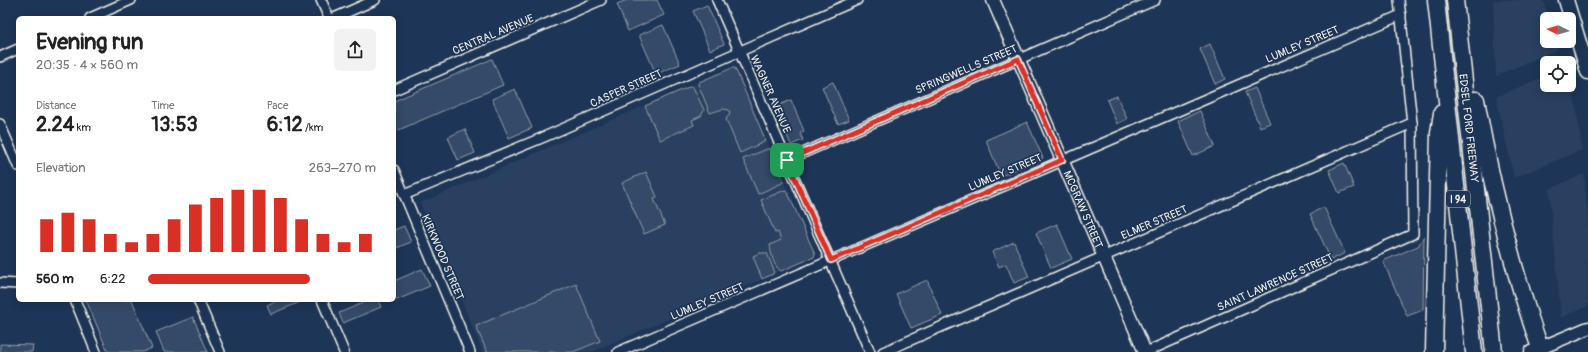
<!DOCTYPE html>
<meta charset="utf-8">
<style>
:root{--surface:#fff;--page:#f2f2f2;--text:#222;--muted:#767676;--accent:#d93025}
body{margin:0;font-family:Pangolin,sans-serif;background:var(--page);color:var(--text);height:100vh;display:flex;flex-direction:column;font-size:15px;white-space:nowrap}
*{box-sizing:border-box;margin:0}
p{font-size:13px;color:var(--muted)}
.icon{flex:none;width:22px;height:22px;fill:none;stroke:currentColor;stroke-width:2;stroke-linecap:round;stroke-linejoin:round}
.map{position:relative;flex:1;overflow:hidden}
.panel{position:absolute;left:16px;top:16px;width:380px;height:286px;display:flex;flex-direction:column;background:var(--surface);border-radius:6px;box-shadow:0 2px 10px #0003}
.panel>*{flex:none}
.needle{width:26px;rotate:275deg}
.controls{position:absolute;left:1540px;top:12px;display:grid;gap:8px}
.controls a{display:grid;place-items:center;width:36px;height:36px;border-radius:6px;background:var(--surface);box-shadow:0 2px 10px #0003;font-size:20px}
.pin{position:absolute;display:grid;place-items:center;width:34px;height:34px;color:#fff;margin:-17px;border-radius:8px;box-shadow:0 2px 6px #0006}
.round{display:grid;place-items:center;flex:none;width:42px;height:42px;border-radius:6px;background:var(--page)}
.summary{display:flex;align-items:center;justify-content:space-between;height:68px;padding:0 20px}
h1{font-size:22px;font-weight:800;line-height:30px}
.metrics{display:grid;grid-template-columns:repeat(3,1fr);gap:6px;height:68px;padding:4px 20px}
.metrics div{display:grid;align-content:center}
.metrics b{font-size:20px;font-weight:800}
.metrics small{font-size:11px;font-weight:400}
.metrics p{font-size:11px}
.chart{height:112px;padding:8px 20px}
.chart p{display:flex;justify-content:space-between}
.chart svg{width:100%;height:72px;margin-top:4px;stroke:var(--accent);stroke-width:6}
ul{padding:0 20px;list-style:none;font-size:13px}
li{display:grid;grid-template-columns:64px 48px 1fr;align-items:center;height:30px}
li i{height:10px;border-radius:5px;background:var(--accent)}
.map>svg:first-child{display:block}
.built{fill:#2a4060}
.green{fill:#354a67;stroke:#949ea8}
.lines{fill:none;stroke-linecap:round;stroke-linejoin:round}
.street-casing{stroke:#f4f1e8;stroke-width:12}
.secondary-casing{stroke:#f4f1e8;stroke-width:15}
.primary-casing{stroke:#f4f1e8;stroke-width:17}
.highway-casing{stroke:#f4f1e8;stroke-width:19}
.street{stroke:#1d3557;stroke-width:9}
.secondary{stroke:#1d3557;stroke-width:12}
.primary{stroke:#1d3557;stroke-width:14}
.highway{stroke:#1d3557;stroke-width:16}
.route-casing{stroke:#fff;stroke-width:8}
.route{stroke:#d93025;stroke-width:5}
.labels{text-anchor:middle;stroke-width:3.5;stroke-linejoin:round;paint-order:stroke}
.shield{fill:#1d3557;stroke:#b4b9bc;stroke-width:1}
.shield-label{font-size:10px;font-weight:bold;fill:#f4f1e8}
.street-label{font-size:11px;fill:#f4f1e8;stroke:#1d3557}
</style>
<div class="map">
<svg width="1588" height="352" viewBox="0 0 1588 352">
<rect width="100%" height="100%" fill="#1d3557"/>
<filter id="ink" filterUnits="userSpaceOnUse"><feTurbulence type="fractalNoise" baseFrequency=".025" numOctaves="2"/><feDisplacementMap in="SourceGraphic" scale="8" xChannelSelector="R" yChannelSelector="G"/><feConvolveMatrix kernelMatrix="1 2 1 2 8 2 1 2 1" color-interpolation-filters="sRGB"/></filter>
<g filter="url(#ink)">
<g class="built">
<polygon points="1493,0 1543,0 1549,19 1547,19 1547,41 1555,41 1558,49 1496,76"/>
<polygon points="732,68 735,68 815,254 814,257 591,352 483,352 420,203"/>
<polygon points="1547,75 1547,85 1569,85 1576,105 1582,150 1514,178 1496,97"/>
<polygon points="1584,174 1588,219 1588,306 1561,318 1549,189"/>
</g>
<g class="green">
<polygon points="627,0 657,0 664,15 628,31 617,4"/>
<polygon points="707,5 724,44 710,50 693,11"/>
<polygon points="663,25 680,64 656,74 639,35"/>
<polygon points="1210,44 1225,79 1215,84 1200,49"/>
<polygon points="492,59 503,85 394,132 394,101"/>
<polygon points="732,68 735,68 765,139 764,142 740,153 726,119 730,114 729,110 723,109 710,113 698,84 699,82"/>
<polygon points="833,82 849,120 838,124 822,87"/>
<polygon points="691,86 693,87 704,110 701,116 692,120 694,125 660,140 645,106"/>
<polygon points="1255,88 1270,123 1260,127 1245,92"/>
<polygon points="515,89 532,128 509,138 492,99"/>
<polygon points="1117,96 1127,119 1117,124 1107,100"/>
<polygon points="791,100 804,131 800,133 803,140 791,145 775,107"/>
<polygon points="1200,111 1215,146 1193,156 1178,121"/>
<polygon points="1027,122 1043,158 1001,176 986,140"/>
<polygon points="465,129 475,153 458,160 448,137"/>
<polygon points="767,149 770,149 784,181 782,183 758,194 743,159"/>
<polygon points="1344,163 1354,187 1339,193 1329,170"/>
<polygon points="646,172 657,197 654,199 665,225 644,234 622,183"/>
<path d="M785 190 787 191 815 254 814 257 781 271C773 266 771 253 770 245L781 240 778 232 775 233 761 200Z"/>
<polygon points="1324,207 1345,253 1331,260 1310,214"/>
<polygon points="1057,224 1072,259 1051,268 1036,233"/>
<polygon points="404,226 411,242 394,249 394,230"/>
<polygon points="1424,236 1423,310 1407,316 1383,261 1418,246"/>
<polygon points="1014,242 1029,277 1014,283 1006,264 999,267 992,252"/>
<polygon points="760,253 767,253 774,271 773,274 762,279 753,256"/>
<polygon points="422,269 430,286 392,302 391,300 394,300 394,281"/>
<polygon points="927,280 942,315 911,328 896,294"/>
<polygon points="576,284 600,341 573,352 487,352 476,326"/>
<polygon points="86,300 132,300 152,348 143,352 108,352"/>
<polygon points="278,300 305,300 271,314 267,305"/>
<polygon points="370,300 378,300 381,307 343,323 339,313"/>
<polygon points="193,317 208,352 164,352 156,332"/>
<polygon points="0,344 33,345 32,352 0,352"/>
</g>
<g class="lines">
<g class="street-casing">
<g id="street">
<polyline points="321,0 329,18"/>
<polyline points="717,0 870,352"/>
<polyline points="90,18 131,0"/>
<polyline points="334,18 375,0"/>
<polyline points="0,57 18,49"/>
<polyline points="394,90 601,0"/>
<polyline points="0,124 18,166"/>
<polyline points="787,160 1155,0"/>
<polyline points="394,170 470,352"/>
<polyline points="404,195 544,137 857,0"/>
<polyline points="0,283 18,284"/>
<polyline points="75,300 96,352"/>
<polyline points="198,300 220,352"/>
<polyline points="322,300 344,352"/>
<polyline points="618,352 1401,15"/>
<polyline points="883,352 1412,123"/>
<polyline points="1146,352 1413,234 1412,123 1399,0"/>
</g>
</g>
<g class="secondary-casing">
<g id="secondary">
<path id="s1" d="M993 0 1145 352"/>
<polyline points="1531,352 1588,328"/>
</g>
</g>
<g class="primary-casing">
<polyline id="primary" points="1566,0 1588,72"/>
</g>
<g class="highway-casing">
<g id="highway">
<polyline points="1436,0 1474,352"/>
<path id="s2" d="M1455 0 1494 352"/>
<path d="M1476 100C1491 184 1512 267 1540 348"/>
<polyline points="1434,352 1439,133 1442,113"/>
</g>
</g>
<use href="#street" class="street"/>
<use href="#secondary" class="secondary"/>
<use href="#primary" class="primary"/>
<use href="#highway" class="highway"/>
</g>
</g>
<g class="lines" filter="url(#ink)">
<g class="route-casing">
<polygon id="route" points="1018,59 1062,160 831,260 787,160"/>
</g>
<use href="#route" class="route"/>
</g>
<g class="labels">
<rect class="shield" x="1446" y="191" width="24" height="16" rx="3"/>
<g class="shield-label">
<text x="1458" y="203">I 94</text>
</g>
<g class="street-label">
<text transform="translate(493 34) rotate(-23)" y="4">CENTRAL AVENUE</text>
<text transform="translate(1302 44) rotate(-23)" y="4">LUMLEY STREET</text>
<text transform="translate(966 69) rotate(-23)" y="4">SPRINGWELLS STREET</text>
<text transform="translate(626 88) rotate(-24)" y="4">CASPER STREET</text>
<text transform="translate(771 94) rotate(66)" y="4">WAGNER AVENUE</text>
<text dy="4" stroke="none"><textPath href="#s2" startOffset="129">EDSEL FORD FREEWAY</textPath></text>
<text transform="translate(1005 172) rotate(-23)" y="4">LUMLEY STREET</text>
<text dy="4" stroke="none"><textPath href="#s1" startOffset="228">MCGRAW STREET</textPath></text>
<text transform="translate(1154 222) rotate(-23)" y="4">ELMER STREET</text>
<text transform="translate(443 257) rotate(67)" y="4">KIRKWOOD STREET</text>
<text transform="translate(1275 282) rotate(-24)" y="4">SAINT LAWRENCE STREET</text>
<text transform="translate(707 301) rotate(-23)" y="4">LUMLEY STREET</text>
</g>
</g>
</svg>
<div class="controls">
<a><svg class="needle" viewBox="-14 -14 28 28"><path d="M0-13l5 13h-10z" fill="#e53935"/><path d="M0 13l5-13h-10z" fill="#767676"/></svg></a>
<a><svg class="icon" aria-label="locate" viewBox="0 0 24 24"><circle cx="12" cy="12" r="6"/><path d="M12 2v4M12 18v4M2 12h4M18 12h4"/></svg></a>
</div>
<div class="pin" style="left:787px;top:160px;background:#1e9e55"><svg class="icon" aria-label="arrive" viewBox="0 0 24 24"><path d="M6 21V4h12l-3 4 3 4H6"/></svg></div>
<section class="panel">
<div class="summary"><div><h1>Evening run</h1><p>20:35 · 4 × 560 m</p></div><a class="round"><svg class="icon" aria-label="share" viewBox="0 0 24 24"><path d="M12 15V3M7 8l5-5 5 5M5 13v7h14v-7"/></svg></a></div>
<div class="metrics">
<div><p>Distance</p><b>2.24<small> km</small></b></div>
<div><p>Time</p><b>13:53</b></div>
<div><p>Pace</p><b>6:12<small> /km</small></b></div>
</div>
<div class="chart"><p><span>Elevation</span>263–270 m</p>
<svg viewBox="0 0 160 44" preserveAspectRatio="none"><path d="M5 44V24M15 44V20M25 44V24M35 44V33M45 44V38M55 44V33M65 44V24M75 44V15M85 44V11M95 44V6M105 44V6M115 44V11M125 44V24M135 44V33M145 44V38M155 44V33"/></svg>
</div>
<ul>
<li><b>560 m</b>6:22<i style="width:71%"></i></li>
</ul>
</section>
</div>
